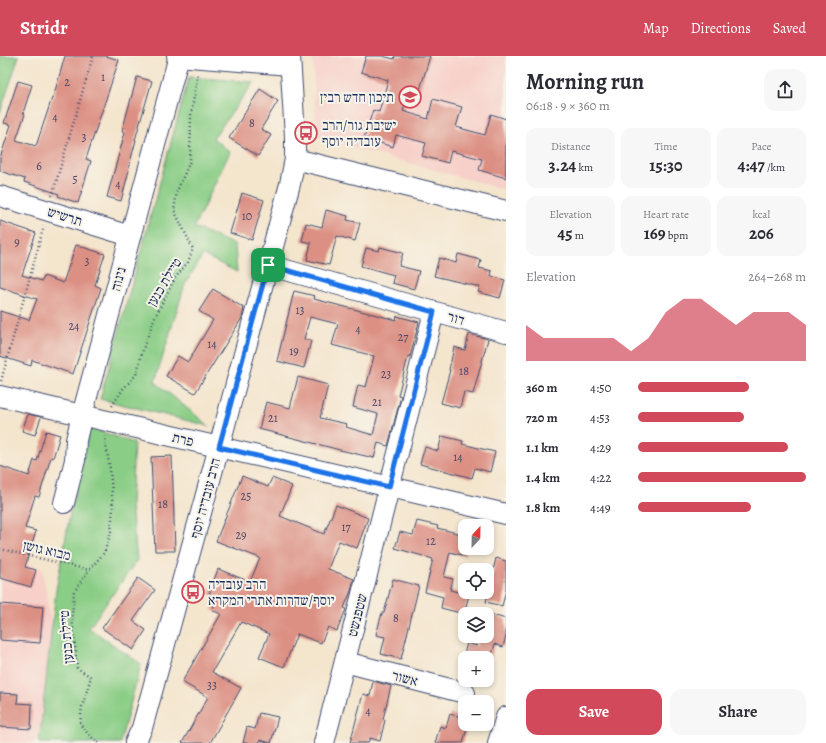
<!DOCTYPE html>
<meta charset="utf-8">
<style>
:root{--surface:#fff;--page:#f7f7f7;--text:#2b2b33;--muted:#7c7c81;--accent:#d1495b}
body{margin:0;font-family:Alegreya,"Frank Ruhl Libre",serif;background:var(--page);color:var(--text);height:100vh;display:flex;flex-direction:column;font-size:15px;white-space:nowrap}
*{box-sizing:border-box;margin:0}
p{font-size:13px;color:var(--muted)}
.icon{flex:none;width:22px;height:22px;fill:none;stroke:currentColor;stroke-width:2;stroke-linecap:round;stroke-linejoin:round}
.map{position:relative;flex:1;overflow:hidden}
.side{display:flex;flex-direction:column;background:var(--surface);width:320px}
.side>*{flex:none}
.needle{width:26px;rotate:22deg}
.buttons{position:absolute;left:458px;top:463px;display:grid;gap:8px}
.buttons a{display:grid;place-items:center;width:36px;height:36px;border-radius:8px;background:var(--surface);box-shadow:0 2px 6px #0003;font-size:20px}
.pin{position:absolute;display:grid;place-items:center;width:34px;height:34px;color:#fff;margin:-17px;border-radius:8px;box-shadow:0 2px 6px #0006}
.round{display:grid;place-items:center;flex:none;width:42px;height:42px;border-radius:12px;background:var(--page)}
.summary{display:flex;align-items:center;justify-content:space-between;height:68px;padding:0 20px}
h1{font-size:22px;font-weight:700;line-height:30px}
.metrics{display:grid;grid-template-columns:repeat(3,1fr);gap:6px;height:68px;padding:4px 20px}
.metrics div{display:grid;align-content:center;border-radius:10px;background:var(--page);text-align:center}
.metrics b{font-size:17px;font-weight:700}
.metrics small{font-size:11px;font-weight:400}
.metrics p{font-size:11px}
.chart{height:112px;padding:8px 20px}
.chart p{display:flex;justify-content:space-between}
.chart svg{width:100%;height:72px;margin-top:4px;fill:var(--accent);opacity:.7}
.button{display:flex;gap:8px;margin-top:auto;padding:8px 20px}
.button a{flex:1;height:46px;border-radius:12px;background:var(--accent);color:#fff;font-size:16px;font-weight:700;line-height:46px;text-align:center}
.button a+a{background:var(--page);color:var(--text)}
ul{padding:0 20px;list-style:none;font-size:13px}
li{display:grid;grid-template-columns:64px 48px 1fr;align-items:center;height:30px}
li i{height:10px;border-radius:5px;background:var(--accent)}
header{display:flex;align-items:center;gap:24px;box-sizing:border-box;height:56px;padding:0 20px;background:var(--accent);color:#fff}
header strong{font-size:19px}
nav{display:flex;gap:22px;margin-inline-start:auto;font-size:14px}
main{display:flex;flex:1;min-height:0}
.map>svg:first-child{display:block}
.built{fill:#f7d0c9}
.green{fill:#8acd86;stroke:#527e72}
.building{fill:#dc8f83}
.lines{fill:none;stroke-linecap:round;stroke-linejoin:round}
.minor-casing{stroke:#3c4a6f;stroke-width:22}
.path{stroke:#3c4a6f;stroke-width:2.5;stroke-dasharray:1 3;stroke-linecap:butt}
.minor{stroke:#fff;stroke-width:20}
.route-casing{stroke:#fff;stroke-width:8}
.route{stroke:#1a73e8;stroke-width:5}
.labels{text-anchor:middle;stroke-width:4;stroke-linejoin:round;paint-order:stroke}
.number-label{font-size:12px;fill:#4b4767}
.poi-label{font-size:14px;fill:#1b2f5e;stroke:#f7f3e8;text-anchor:start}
.street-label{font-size:14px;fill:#1b2f5e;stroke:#f7f3e8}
</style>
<header>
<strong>Stridr</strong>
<nav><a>Map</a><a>Directions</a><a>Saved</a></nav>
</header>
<main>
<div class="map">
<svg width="506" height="687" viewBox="0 0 506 687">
<rect width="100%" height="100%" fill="#f7f3e8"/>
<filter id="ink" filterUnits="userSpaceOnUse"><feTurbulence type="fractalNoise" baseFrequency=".025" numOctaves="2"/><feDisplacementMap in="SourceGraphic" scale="8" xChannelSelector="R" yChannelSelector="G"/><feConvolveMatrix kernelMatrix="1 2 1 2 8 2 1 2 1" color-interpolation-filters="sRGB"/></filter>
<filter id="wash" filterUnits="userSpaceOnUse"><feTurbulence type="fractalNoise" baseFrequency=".012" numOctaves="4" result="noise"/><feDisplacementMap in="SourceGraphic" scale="16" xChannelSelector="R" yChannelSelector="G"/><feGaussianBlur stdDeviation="0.9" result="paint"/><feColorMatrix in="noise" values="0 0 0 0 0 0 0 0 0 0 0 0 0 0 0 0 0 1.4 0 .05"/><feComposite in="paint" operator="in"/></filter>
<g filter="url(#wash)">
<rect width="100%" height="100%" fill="#f4e5cd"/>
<g class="built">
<polygon points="313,0 506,0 506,134 316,81"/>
<polygon points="0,501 42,512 59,616 35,687 0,687"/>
</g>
<g class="green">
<polygon points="0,0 19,0 0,57"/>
<polygon points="189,21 254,26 213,82 230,96 194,171 235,189 237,216 203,199 185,228 155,326 209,370 100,343"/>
<polygon points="90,372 134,387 131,450 137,504 89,572 141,608 120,687 39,687 56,534 70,458"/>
</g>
<g id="blocks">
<g class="building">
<polygon points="65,0 106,0 119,4 86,103 91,105 78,147 58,140 59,138 24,126 25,123 0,115 0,102 11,69 4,67 18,25 32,29 23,57 25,58 16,84 36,90 52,42 53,42"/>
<polygon points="366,0 382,0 394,3 395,0 430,0 419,37 409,34 403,55 428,63 433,43 462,51 456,71 485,79 491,58 506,63 506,122 479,114 482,103 451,95 448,107 422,100 426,87 396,79 393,91 364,82 373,54 379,56 388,24 361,16"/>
<polygon points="137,21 152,25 135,84 136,84 128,114 129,114 121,145 107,141 125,76 122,75"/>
<polygon points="260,33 278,45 261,73 271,79 258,100 229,82"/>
<polygon points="242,137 264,144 252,184 230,177"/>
<polygon points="326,154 348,160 347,164 360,167 355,185 337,180 329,209 307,204 311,187 302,185 306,167 322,171"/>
<polygon points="0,165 36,177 22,219 42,225 44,220 63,227 76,189 105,198 95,229 101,232 73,318 32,304 31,310 0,300 0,255 29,264 37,243 0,231"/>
<polygon points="380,191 403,197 399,210 419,215 414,233 392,227 394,219 361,210 366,192 379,195"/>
<polygon points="458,198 481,204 479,212 492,215 491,220 505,224 500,242 478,236 480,231 434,220 439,202 456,207"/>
<polygon points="213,233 244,252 242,262 195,337 166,320 178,300 188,306 213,264 199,255"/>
<polygon points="294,235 315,240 314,243 396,264 397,260 419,266 410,301 408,301 398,339 401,340 388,390 378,387 374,402 340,394 259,373 266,346 290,352 298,321 328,329 320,362 347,368 346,371 373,379 378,358 353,351 358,329 366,331 374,300 332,289 338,268 310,261 304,283 311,285 304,312 277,305"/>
<polygon points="469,278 488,283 473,338 464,336 460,352 441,347 450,314 449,314 454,291 465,294"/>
<polygon points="28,358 41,361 35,379 22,375"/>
<polygon points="46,375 60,379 53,402 51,401 39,441 35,440 25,472 36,475 25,511 36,514 31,531 0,522 0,410 29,420 34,404 37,405"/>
<polygon points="442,380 463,385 462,388 495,396 490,416 475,412 472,422 420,408 425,391 438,395"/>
<polygon points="172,400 175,495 155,495 151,401"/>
<polygon points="242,420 268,431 272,422 292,430 280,460 324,478 336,449 368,462 357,492 339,485 328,513 354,523 351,535 344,552 346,553 337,575 328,571 321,587 297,578 284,611 259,601 269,578 241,566 212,616 241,632 210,687 182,687 208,641 182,626 221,558 212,554 218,541 209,538 218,513 250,526 260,502 216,485"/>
<polygon points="417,465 438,470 437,472 465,479 465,500 450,496 444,521 453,523 450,534 469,539 464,558 441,552 443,541 425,536 433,503 395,492 400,476 413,479"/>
<polygon points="496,502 506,505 506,534 502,550 486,546"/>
<polygon points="138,522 155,534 133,565 146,574 133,594 102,572"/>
<polygon points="393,523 419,530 401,603 381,598 385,581 376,579 382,557 384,557"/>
<polygon points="0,548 43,551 40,587 0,584"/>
<polygon points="492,559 506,563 506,580 503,591 495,588 491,602 463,602 467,587 477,590 479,580 487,580"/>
<polygon points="373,625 391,630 383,663 385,664 380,685 370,682 368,687 350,687 363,638 370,640"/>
<polygon points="0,637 18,638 17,647 32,648 31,673 0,671"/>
<polygon points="259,657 278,661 271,687 260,684 259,687 243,687 247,671 255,673"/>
<polygon points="450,658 465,662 465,668 468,668 463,687 435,687 440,670 446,672"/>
</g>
</g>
</g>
<g filter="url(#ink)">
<use href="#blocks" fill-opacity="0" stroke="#3c4a6f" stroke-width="1"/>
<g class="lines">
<g class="minor-casing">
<g id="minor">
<polyline points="177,0 290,9"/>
<polyline points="295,103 506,155"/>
<polyline points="0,140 130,180"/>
<polyline points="268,209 506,276"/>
<polyline points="0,340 506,458"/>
<polyline points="64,447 75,404 76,384 82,359 179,0"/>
<polyline points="345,606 465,637"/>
<polyline points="135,687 142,672 219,391 268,209 290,128 295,103 295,80 290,0"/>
<polyline points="324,687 434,256"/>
<polyline points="498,687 506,661"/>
</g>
</g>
<g class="path">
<polyline points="52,140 93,0"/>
<polyline points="1,325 44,170"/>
<polyline points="112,350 123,333 136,319 145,287 155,261 175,222 188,206 193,193 174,154 177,135 190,105 191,59 198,16"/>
<polyline points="0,493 89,514"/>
<polyline points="99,687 89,679 80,668 82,651 91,621 77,612 72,560 74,536 89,514 104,497 111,476 113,451 110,413 106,390 105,380"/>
</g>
<use href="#minor" class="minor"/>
</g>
</g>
<g class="lines" filter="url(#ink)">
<g class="route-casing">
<polygon id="route" points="268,209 434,256 389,431 219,391"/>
</g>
<use href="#route" class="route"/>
</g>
<defs>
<g id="school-ring" transform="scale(1.15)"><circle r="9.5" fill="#f7f3e8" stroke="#d1495b" stroke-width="1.5"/><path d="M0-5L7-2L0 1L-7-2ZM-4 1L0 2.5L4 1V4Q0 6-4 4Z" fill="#d1495b"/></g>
<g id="bus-ring" transform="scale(1.15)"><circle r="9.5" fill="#f7f3e8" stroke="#d1495b" stroke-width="1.5"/><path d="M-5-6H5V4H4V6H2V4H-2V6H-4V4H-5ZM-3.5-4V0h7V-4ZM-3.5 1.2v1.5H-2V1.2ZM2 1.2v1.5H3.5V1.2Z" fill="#d1495b"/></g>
</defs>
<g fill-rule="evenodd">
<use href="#school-ring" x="410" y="41"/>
<use href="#bus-ring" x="306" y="77"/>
<use href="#bus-ring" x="193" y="536"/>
</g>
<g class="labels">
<g class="number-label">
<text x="103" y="25">1</text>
<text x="67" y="30">2</text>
<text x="55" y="65">4</text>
<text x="252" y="71">8</text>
<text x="84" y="85">3</text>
<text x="39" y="114">6</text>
<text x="75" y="127">5</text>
<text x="118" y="132">4</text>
<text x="247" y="164">10</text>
<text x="17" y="190">9</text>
<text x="87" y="209">3</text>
<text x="300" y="258">13</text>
<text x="74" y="274">24</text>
<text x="358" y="277">4</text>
<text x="403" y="285">27</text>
<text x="212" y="292">14</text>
<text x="294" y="299">19</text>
<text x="464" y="319">18</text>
<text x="386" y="322">23</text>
<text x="377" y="350">21</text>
<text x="273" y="366">21</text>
<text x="458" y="405">14</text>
<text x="246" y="444">25</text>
<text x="163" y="452">18</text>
<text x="346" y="475">17</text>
<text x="241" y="483">29</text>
<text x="431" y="489">12</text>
<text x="396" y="566">8</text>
<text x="212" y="633">33</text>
<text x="368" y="659">4</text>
</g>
<g class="poi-label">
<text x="394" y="46" text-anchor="end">תיכון חדש רבין</text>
<text x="322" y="74">ישיבת גור/הרב<tspan x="322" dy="16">עובדיה יוסף</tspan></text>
<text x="208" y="533">הרב עובדיה<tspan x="208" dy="16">יוסף/שדרות אתרי המקרא</tspan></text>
</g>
<g class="street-label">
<text transform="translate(65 160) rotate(17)" y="5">תרשיש</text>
<text transform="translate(118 223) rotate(-75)" y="5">נינוה</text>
<text transform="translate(164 226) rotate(-59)" y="5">טיילת כנען</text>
<text transform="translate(456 262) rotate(16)" y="5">דור</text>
<text transform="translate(183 383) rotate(13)" y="5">פרת</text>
<text transform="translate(205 442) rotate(-75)" y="5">הרב עובדיה יוסף</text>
<text transform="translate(47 494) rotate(13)" y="5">מבוא גושן</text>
<text transform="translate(357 559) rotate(-76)" y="5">שטפנשט</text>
<text transform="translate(66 581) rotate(-95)" y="5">טיילת כנען</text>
<text transform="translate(405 622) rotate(15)" y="5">אשור</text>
</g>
</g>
</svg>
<div class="buttons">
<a><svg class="needle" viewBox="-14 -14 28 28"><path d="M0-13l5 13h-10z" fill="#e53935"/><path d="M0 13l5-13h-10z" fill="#7c7c81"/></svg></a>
<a><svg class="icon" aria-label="locate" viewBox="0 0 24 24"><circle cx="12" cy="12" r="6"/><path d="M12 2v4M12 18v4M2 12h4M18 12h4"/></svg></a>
<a><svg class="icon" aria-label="layers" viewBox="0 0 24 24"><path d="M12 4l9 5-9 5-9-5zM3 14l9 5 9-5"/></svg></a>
<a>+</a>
<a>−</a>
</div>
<div class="pin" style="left:268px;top:209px;background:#1e9e55"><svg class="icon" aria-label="arrive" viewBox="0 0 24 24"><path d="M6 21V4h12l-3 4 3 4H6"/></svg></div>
</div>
<section class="side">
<div class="summary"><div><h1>Morning run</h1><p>06:18 · 9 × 360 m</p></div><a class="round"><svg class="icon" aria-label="share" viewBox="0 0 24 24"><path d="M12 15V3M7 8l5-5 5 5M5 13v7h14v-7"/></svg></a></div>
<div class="metrics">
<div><p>Distance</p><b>3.24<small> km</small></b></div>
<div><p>Time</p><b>15:30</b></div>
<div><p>Pace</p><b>4:47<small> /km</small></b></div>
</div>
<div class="metrics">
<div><p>Elevation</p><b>45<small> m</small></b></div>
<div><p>Heart rate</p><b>169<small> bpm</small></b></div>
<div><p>kcal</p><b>206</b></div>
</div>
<div class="chart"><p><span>Elevation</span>264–268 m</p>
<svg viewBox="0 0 160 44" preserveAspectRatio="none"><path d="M0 44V22L10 30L20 30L30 30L40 30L50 30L60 38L70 30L80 14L90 6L100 6L110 14L120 22L130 14L140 14L150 14L160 22V44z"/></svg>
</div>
<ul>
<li><b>360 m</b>4:50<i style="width:66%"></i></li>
<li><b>720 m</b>4:53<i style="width:63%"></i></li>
<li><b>1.1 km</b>4:29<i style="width:89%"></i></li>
<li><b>1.4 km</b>4:22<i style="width:100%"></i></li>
<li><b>1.8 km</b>4:49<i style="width:67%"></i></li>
</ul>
<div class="button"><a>Save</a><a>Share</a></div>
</section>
</main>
